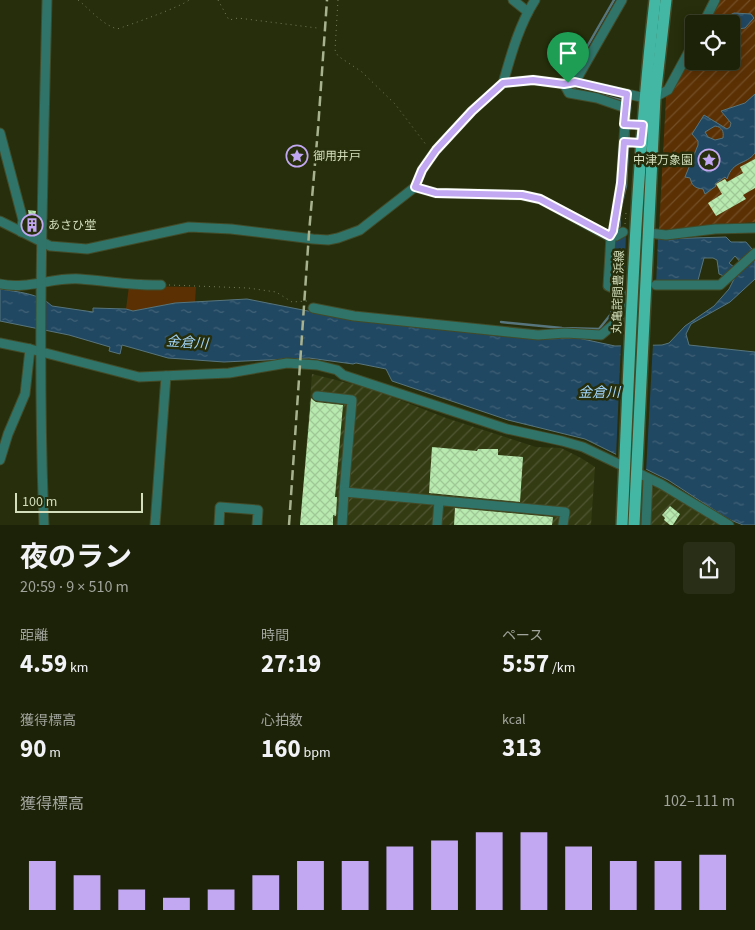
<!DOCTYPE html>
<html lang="ja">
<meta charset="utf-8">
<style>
:root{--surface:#1c2208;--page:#292f16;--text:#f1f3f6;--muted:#a0a49c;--line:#3a3f29;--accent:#c2a7f2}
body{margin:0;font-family:"Source Sans 3","Noto Sans JP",sans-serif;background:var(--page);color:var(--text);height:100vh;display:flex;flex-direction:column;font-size:19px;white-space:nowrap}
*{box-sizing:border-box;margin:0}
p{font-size:16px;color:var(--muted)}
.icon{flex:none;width:28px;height:28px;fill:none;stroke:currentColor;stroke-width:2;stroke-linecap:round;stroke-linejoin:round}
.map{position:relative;height:525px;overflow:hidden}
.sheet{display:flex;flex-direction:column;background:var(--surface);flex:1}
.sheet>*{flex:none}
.tools{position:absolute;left:685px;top:15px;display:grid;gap:10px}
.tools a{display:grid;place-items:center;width:55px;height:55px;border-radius:5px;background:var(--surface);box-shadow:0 2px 12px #0003,0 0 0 1px var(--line);font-size:25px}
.scale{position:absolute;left:15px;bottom:12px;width:128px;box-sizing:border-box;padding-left:5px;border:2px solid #d4debc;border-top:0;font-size:14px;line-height:18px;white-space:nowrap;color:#d4debc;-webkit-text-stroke:4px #262e0b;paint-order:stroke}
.pin{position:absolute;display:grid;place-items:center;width:42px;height:42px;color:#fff;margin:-51px -21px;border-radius:50% 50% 50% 0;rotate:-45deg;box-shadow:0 0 5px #0007}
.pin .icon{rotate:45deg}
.round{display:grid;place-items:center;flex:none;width:52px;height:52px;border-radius:5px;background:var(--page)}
.head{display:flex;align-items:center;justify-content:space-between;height:85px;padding:0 20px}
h1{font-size:28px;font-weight:700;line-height:38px}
.metrics{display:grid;grid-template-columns:repeat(3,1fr);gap:8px;height:85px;padding:5px 20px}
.metrics div{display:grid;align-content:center}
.metrics b{font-size:25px;font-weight:700}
.metrics small{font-size:14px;font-weight:400}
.metrics p{font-size:14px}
.chart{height:140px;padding:10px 20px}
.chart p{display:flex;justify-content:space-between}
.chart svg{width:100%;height:90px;margin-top:5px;stroke:var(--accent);stroke-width:6}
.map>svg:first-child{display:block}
.industrial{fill:url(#industrial-furrows)}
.park{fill:#5b3104}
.garden{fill:url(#garden-furrows)}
.water{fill:url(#water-ripples);stroke:#57757d;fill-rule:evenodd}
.pier{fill:#262e0b}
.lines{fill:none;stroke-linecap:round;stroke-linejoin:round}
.stream{stroke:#57757d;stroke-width:2.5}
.building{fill:url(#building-cross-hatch)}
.minor-casing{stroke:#424a27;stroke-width:11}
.major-casing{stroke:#424a27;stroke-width:14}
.path{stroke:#767f5c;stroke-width:1;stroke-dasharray:1 4;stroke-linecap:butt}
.minor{stroke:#307368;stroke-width:9}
.major{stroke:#44b7a4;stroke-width:11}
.rail{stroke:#a8b28f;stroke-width:2.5;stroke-dasharray:10 5;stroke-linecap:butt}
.route-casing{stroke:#fff;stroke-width:10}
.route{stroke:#c2a7f2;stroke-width:6}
.labels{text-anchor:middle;stroke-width:5;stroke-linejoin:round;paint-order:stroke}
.poi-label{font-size:12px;fill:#d4debc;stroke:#262e0b;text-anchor:start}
.street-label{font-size:12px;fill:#d4debc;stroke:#262e0b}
.water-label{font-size:14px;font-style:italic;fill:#a1d4f9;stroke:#262e0b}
</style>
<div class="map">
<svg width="755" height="525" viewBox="0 0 755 525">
<defs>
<pattern id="industrial-furrows" width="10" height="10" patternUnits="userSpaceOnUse" patternTransform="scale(1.25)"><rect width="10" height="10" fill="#333b13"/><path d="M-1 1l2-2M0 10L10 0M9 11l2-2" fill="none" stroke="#505733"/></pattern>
<pattern id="garden-furrows" width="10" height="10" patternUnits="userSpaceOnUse" patternTransform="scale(1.25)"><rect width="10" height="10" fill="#5b3104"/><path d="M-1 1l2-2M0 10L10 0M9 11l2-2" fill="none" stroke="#724e27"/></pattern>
<pattern id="water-ripples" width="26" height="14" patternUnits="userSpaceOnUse" patternTransform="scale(1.25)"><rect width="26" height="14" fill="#214862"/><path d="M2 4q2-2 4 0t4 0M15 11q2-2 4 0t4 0" fill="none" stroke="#406277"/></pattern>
<pattern id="building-cross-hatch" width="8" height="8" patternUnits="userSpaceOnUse" patternTransform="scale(1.25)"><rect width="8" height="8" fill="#b8e9af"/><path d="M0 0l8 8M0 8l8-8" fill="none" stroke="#a0c897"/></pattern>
</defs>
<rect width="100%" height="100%" fill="#262e0b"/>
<g class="industrial">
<polygon points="312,374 372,389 446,418 536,447 561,448 581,458 595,467 591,525 300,525"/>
<polygon points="657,485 722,525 651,525 651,491 653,488"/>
</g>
<polygon class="park" points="129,286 196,287 195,302 175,303 133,311 126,309"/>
<polygon class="garden" points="720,0 755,0 755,222 659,230 666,97 694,53 694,61 731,61 731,24 708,24"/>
<g class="water">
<polygon points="734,13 751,14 754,18 745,28 731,30 731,24 721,24 728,16"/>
<path d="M755 94V153C746 165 733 160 727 179L725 177 715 184 716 186 705 194 703 189C695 188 692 186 690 178L685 177 698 145V141L692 134 704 115 727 129 730 127 731 123 721 111 745 103ZM715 126C722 127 724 131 723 138L715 140 708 137 705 132Z"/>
<polygon points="626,235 659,239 726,237 731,242 746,242 752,249 750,251 752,253 741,263 735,256 729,263 735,268 726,277 719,274 717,260 713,258 704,258 697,284 618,286 612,280 613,239"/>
<path d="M755 258V279L730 302 691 324 686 334 689 345 755 352V525H743L728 519 668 480 585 439 508 420 392 381 386 369 356 363 353 364 309 358 224 362 168 358 122 345 120 354 109 351 110 347 69 335 0 321V289C17 292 39 293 52 306L93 312V308L126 309 133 311 175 303 247 299 313 312 543 339 578 338 615 346 662 345 669 343 685 326 714 306 729 289 737 273Z"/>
</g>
<g class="pier">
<polygon points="626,234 658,238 656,286 624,289"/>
<polygon points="621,343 653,343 646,472 616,457"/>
</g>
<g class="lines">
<g class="stream">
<polyline points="578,90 575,90 569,78 614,0"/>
<polyline points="601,95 624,101"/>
<polyline points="621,207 626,186 629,128"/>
<polyline points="619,232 620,215"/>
<polyline points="501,322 562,328 599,329 611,314 615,296"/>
</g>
</g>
<g class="building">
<polygon points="755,159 755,188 743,195 746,199 716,216 708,203 722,194 716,184 725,179 727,182 743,173 740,167"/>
<polygon points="28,210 36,211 35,217 29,217"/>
<polygon points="29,220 36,220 36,231 29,228"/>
<polygon points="311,398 316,402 343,405 335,497 337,497 336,516 333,515 333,525 300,525"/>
<polygon points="432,447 477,451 478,449 498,449 498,455 523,457 520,502 429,493"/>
<polygon points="670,506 680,514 673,525 670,525 664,520 665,518 662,515"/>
<polygon points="455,508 553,517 552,525 454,525"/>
</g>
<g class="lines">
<g class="minor-casing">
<g id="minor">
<polyline points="513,0 528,12"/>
<polyline points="703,24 715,0"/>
<polyline points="575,82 622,0"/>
<path d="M503 83C511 55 519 25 535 0"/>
<polyline points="564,84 569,93 597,98 626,108"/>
<polyline points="0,133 23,220 21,232"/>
<polyline points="415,187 436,193 521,195 540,199 608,236 616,236 623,232"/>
<polyline points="0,221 50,246 87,249 189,227 231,229 313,239 328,240 338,238 360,230 415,187 422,170 436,150 472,111 503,83 533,80 564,84 575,82 645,98 655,97 668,90 694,42"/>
<polyline points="648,233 666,235 715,229 755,228"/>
<path d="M0 284C27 290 53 277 80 279 108 281 134 286 161 285"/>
<polyline points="656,285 720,285 755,253"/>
<polyline points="313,308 354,316 538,335 565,333 601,335 619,320 621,292 608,286 611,236 613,231 621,183 627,94"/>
<polyline points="0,343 30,349"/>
<polyline points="317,396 352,400 344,492"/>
<polyline points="0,460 8,434 25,394 30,349 139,377 229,373 287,363 317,365 337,370 343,375 507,429 562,441 583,447 625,467"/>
<polyline points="636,472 661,484 729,525"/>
<path d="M44 525C37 350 43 175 47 0"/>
<polyline points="155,525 166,376"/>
<polyline points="219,525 220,507 258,510 257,525"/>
<polyline points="342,525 344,492 565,512 563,525"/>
<polyline points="437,525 439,501"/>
<polyline points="646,525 648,478"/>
</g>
</g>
<g class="major-casing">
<g id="major">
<path d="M622 525C630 350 635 174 655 0"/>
<polyline points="634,525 655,97 666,0"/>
</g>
</g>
<g class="path">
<path d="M78 0C91 10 100 23 117 29 127 26 183 6 189 0"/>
<polyline points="218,0 229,20 238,18 317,28"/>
<polyline points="338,0 335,50 338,56 362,72 395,104 427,146"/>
<polyline points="625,224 626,213"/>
<polyline points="169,285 248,288 276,292 292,302 307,301"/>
</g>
<use href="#minor" class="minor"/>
<use href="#major" class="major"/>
<polyline class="rail" points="289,525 309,233 318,129 327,0"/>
</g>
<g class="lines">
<g class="route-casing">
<polygon id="route" points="533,80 564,84 575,82 627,94 624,124 643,125 641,143 624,142 621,183 613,231 610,236 540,199 522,195 436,193 415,187 422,170 436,150 472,111 503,83"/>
</g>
<use href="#route" class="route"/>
</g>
<defs>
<g id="sight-ring" transform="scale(1.125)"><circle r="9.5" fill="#262e0b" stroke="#c2a7f2" stroke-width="1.5"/><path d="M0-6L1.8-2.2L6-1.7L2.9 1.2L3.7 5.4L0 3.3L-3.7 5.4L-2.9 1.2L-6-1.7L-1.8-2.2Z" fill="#c2a7f2"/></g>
<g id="building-ring" transform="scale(1.125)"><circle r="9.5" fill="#262e0b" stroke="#c2a7f2" stroke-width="1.5"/><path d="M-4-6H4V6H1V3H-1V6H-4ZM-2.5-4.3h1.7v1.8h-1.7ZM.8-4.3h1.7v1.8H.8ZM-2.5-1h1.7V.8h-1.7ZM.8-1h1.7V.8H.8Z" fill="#c2a7f2"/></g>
</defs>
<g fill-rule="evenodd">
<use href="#sight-ring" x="297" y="156"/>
<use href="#sight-ring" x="709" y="160"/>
<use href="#building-ring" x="32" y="225"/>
</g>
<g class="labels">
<g class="poi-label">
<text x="313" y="160">御用井戸</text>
<text x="693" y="164" text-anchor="end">中津万象園</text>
<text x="48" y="229">あさひ堂</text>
</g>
<g class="street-label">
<text transform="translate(618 292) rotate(-88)" y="4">丸亀詫間豊浜線</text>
</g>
<g class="water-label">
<text transform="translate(187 342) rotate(4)" y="5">金倉川</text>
<text x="599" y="397">金倉川</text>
</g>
</g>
</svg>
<div class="tools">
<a><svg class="icon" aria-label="locate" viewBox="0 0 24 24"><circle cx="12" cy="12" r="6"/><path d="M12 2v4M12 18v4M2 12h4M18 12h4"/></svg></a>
</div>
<div class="scale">100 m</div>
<div class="pin" style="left:568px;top:83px;background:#1e9e55"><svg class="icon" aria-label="arrive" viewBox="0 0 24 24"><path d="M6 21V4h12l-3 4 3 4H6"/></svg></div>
</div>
<section class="sheet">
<div class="head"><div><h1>夜のラン</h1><p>20:59 · 9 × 510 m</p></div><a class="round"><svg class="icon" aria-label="share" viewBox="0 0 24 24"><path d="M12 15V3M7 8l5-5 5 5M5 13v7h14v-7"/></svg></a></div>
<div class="metrics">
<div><p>距離</p><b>4.59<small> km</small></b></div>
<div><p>時間</p><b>27:19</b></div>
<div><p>ペース</p><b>5:57<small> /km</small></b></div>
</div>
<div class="metrics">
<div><p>獲得標高</p><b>90<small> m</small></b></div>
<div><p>心拍数</p><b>160<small> bpm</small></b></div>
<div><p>kcal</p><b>313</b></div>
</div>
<div class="chart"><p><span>獲得標高</span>102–111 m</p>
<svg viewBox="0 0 160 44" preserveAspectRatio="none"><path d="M5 44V20M15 44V27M25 44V34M35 44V38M45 44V34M55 44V27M65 44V20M75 44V20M85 44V13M95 44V10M105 44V6M115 44V6M125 44V13M135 44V20M145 44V20M155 44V17"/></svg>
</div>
</section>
